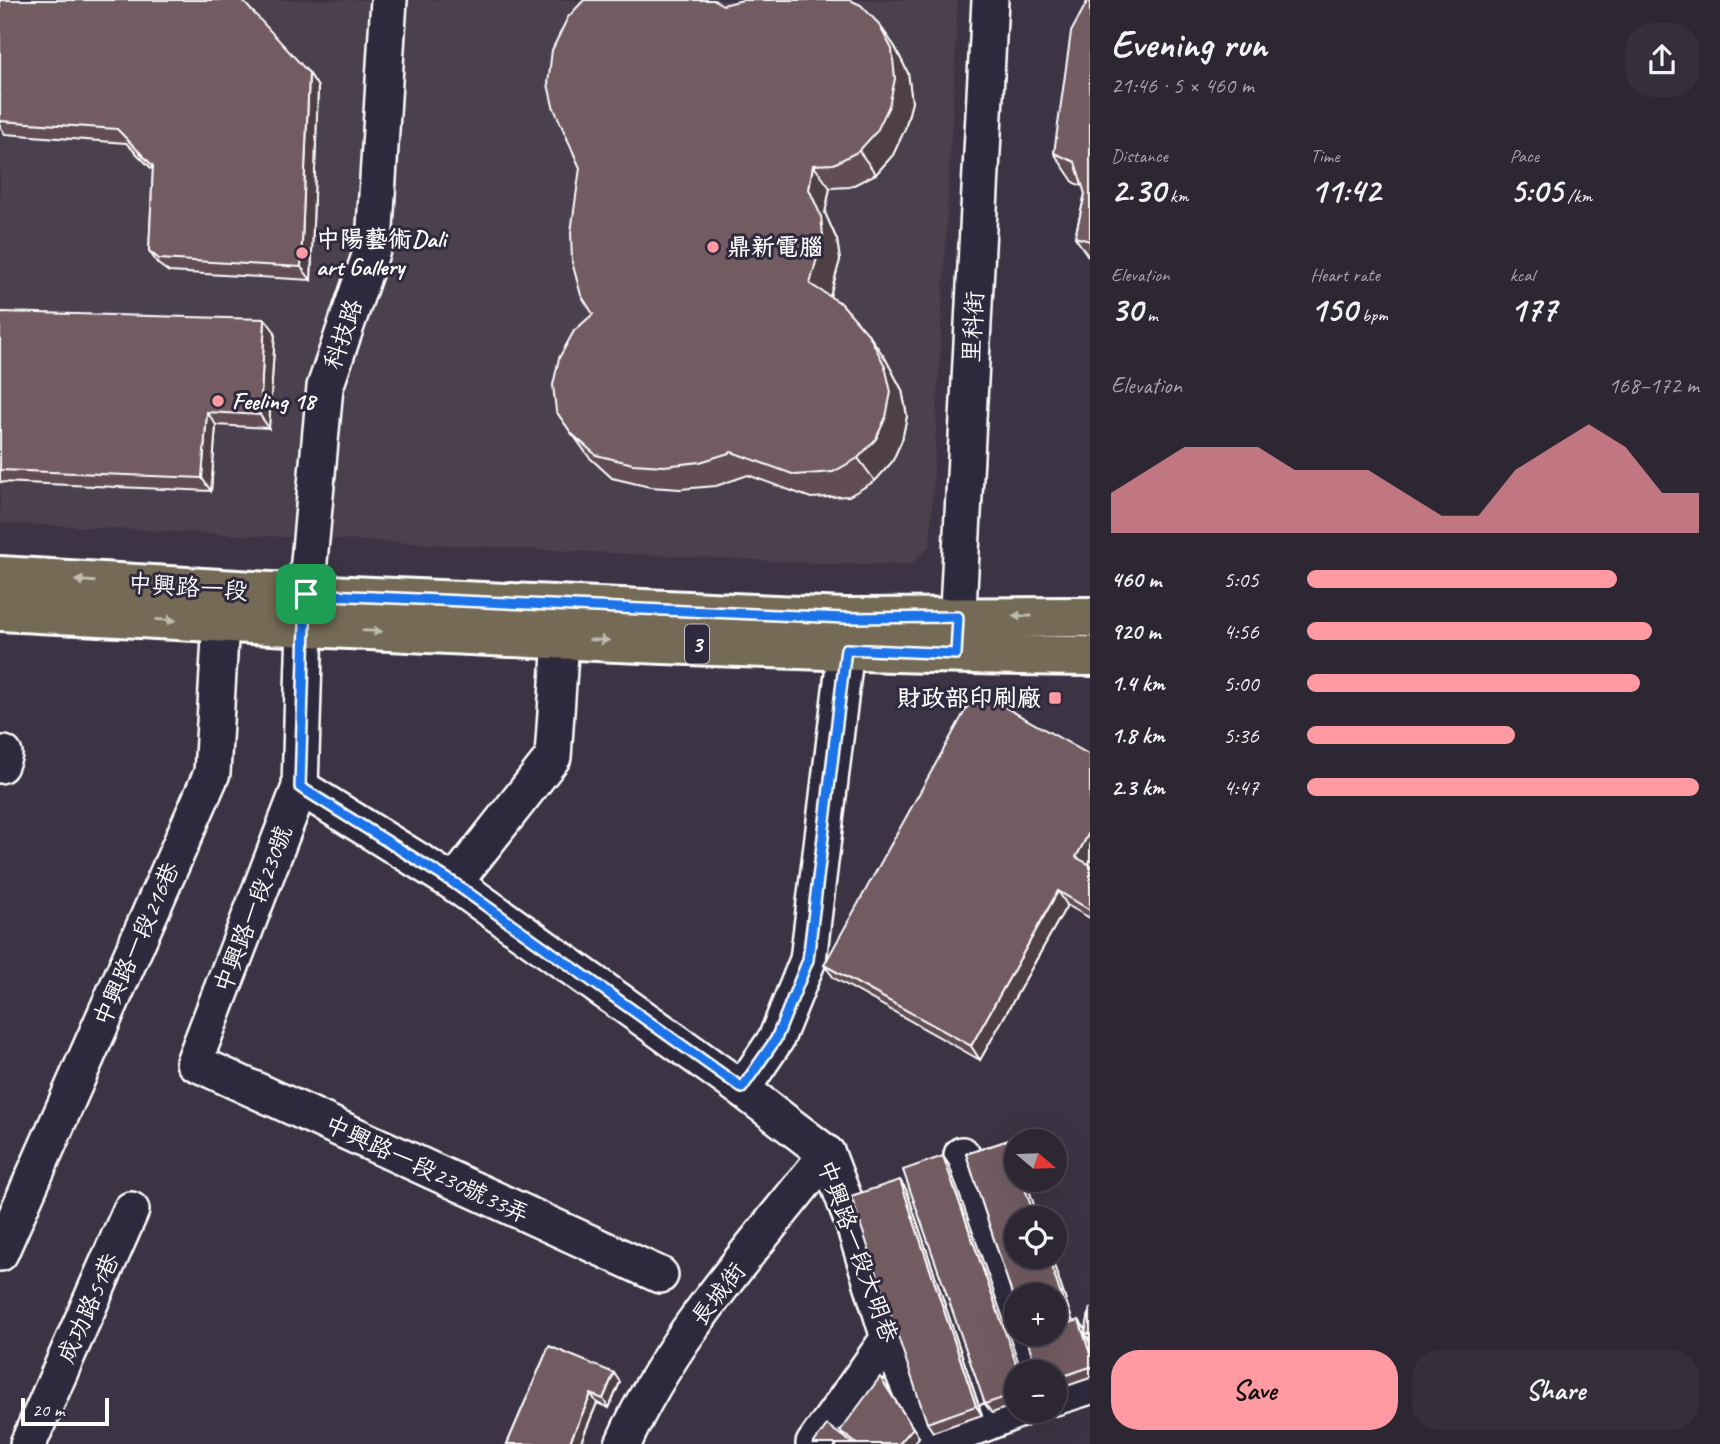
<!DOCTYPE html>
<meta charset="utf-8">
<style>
:root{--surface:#2d2733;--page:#352f3b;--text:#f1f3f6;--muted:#a7a5ac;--line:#48444e;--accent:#ff9aa2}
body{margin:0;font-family:Caveat,"LXGW WenKai TC",sans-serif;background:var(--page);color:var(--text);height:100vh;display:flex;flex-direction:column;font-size:26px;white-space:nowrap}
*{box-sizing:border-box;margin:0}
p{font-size:23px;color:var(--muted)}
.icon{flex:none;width:38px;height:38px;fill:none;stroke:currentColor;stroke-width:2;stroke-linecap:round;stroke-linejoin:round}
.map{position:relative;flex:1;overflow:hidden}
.sheet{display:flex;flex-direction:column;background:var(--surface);width:630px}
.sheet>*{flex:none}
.needle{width:46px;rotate:109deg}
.buttons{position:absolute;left:1004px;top:1129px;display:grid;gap:14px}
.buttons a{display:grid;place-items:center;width:63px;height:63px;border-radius:50%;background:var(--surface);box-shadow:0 7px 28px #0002,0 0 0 2px var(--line);font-size:35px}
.scale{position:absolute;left:21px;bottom:18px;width:88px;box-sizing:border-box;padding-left:7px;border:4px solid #fff;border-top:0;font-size:19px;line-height:24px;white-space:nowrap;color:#fff;-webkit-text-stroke:5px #2f2a3d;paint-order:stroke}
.pin{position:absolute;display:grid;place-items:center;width:60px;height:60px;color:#fff;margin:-30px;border-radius:14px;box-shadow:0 4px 10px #0006}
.round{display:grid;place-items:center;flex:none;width:74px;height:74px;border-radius:28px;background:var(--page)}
.headline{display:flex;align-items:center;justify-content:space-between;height:119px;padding:0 21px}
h1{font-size:38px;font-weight:700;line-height:52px}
.metrics{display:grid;grid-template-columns:repeat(3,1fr);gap:10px;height:119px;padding:7px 21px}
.metrics div{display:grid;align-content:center}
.metrics b{font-size:35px;font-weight:700}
.metrics small{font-size:19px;font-weight:400}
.metrics p{font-size:19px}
.chart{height:196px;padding:14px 21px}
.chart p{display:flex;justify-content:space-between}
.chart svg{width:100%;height:126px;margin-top:7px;fill:var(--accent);opacity:.7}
.button{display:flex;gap:14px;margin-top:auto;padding:14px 21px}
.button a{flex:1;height:80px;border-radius:28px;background:var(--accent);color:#111;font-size:28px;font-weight:700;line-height:80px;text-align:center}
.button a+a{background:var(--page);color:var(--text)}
ul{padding:0 21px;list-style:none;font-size:23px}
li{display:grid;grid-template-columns:112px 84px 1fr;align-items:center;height:52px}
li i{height:18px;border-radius:9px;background:var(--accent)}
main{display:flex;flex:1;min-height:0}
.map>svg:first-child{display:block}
.built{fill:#4c404d}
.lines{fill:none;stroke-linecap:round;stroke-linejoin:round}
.minor-casing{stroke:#fff;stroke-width:40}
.major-casing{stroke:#fff;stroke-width:44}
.minor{stroke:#2f2a3d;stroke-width:35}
.major{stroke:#756a55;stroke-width:38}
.wall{fill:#624e54;stroke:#fff;stroke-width:2}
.shaded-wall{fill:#504045;stroke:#fff;stroke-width:2}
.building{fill:#725b62;stroke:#fff;stroke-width:2}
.oneway{fill:#c1bcb2}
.route-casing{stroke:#fff;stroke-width:14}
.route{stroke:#1a73e8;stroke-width:9}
.poi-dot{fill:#ff9aa2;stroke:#2f2a3d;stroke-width:2.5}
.labels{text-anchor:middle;stroke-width:6;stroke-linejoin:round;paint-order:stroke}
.shield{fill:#2f2a3d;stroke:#c1bfc5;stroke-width:2}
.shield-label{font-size:23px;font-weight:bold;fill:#fff}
.poi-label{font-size:24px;font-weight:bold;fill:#fff;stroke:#2f2a3d;text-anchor:start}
.street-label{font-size:24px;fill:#fff;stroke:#2f2a3d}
</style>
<main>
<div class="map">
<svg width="1090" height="1444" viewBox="0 0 1090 1444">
<rect width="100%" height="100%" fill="#3c3444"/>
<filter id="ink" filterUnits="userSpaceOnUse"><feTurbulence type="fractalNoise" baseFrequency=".0143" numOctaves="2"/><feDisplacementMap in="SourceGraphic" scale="14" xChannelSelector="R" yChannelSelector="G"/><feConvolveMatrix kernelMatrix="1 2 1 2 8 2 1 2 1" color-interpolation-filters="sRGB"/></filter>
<g filter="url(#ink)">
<polygon class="built" points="0,0 958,0 930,546 911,564 837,564 0,523"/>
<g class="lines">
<g class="minor-casing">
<g id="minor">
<polyline points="389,0 374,244 325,387 306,594 300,787 194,1062 660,1275"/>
<polyline points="956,647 990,0"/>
<polyline points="0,765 4,754"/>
<polyline points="300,787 454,883 742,1089 827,1154 854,1225 889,1338 933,1444 1018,1410"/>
<polyline points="454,883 553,757 561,639"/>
<polyline points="742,1089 776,1039 808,960 846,649 845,621"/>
<polyline points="962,1155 1017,1321"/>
<polyline points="0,1253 212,773 221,622"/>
<polyline points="1021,1334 1034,1372"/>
<polyline points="1055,1397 1090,1386"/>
<polyline points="28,1444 131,1210"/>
<path d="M623 1444C671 1336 755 1246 827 1154"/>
<polyline points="814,1444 889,1338"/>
</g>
</g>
<g class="major-casing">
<g id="major">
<polyline points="0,576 306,594 845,618 1090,617"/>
<path d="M0 611C363 629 726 652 1090 656"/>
</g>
</g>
<use href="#minor" class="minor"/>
<use href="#major" class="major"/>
</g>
<g class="wall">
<polygon points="0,0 309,73 318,87 311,280 169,272 158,264 149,251 153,170 126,143 5,134 0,126"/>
<polygon points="1090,0 1090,259 1075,237 1085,194 1083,186 1074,183 1054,153"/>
<polygon points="723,5 878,23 895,47 908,73 912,102 905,129 893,155 876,174 850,187 830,188 825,213 837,240 840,260 830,296 885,358 902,390 907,416 902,440 892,462 875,481 849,496 811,498 748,475 716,486 680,489 650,487 612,478 589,457 556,411 593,314"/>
<polygon points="0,312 275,332 269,428 216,425 211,491 0,482"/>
<polygon points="1090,755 1090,861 1088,864 1090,865 1090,918 1067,905 980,1060 834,978 824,965"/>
<polygon points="1009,1140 1015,1149 1017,1153 1017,1180 1026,1180 1038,1218 1017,1218 1017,1256 1051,1256 1073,1322 1079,1320 1086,1331 1090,1308 1090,1340 1087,1336 1090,1344 1090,1378 1055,1390 1055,1372 1038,1372 1025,1334 1055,1334 1055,1295 1017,1295 1017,1309 966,1154"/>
<polygon points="949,1165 1017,1372 1017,1404 992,1413 985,1404"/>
<polygon points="906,1189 982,1415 933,1432 927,1423"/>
<polygon points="549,1346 620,1382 609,1408 597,1403 580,1444 507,1444"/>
<polygon points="840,1431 919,1437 914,1444 813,1444 845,1438"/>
</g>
<g class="shaded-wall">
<polygon points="878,23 895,47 908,73 912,102 905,129 893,155 876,174 859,151"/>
<polygon points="309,73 318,87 311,280 301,267"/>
<polygon points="813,165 830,188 825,213 837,240 840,260 827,307 810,284 809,189"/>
<polygon points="265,319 275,332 269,428 260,415"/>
<polygon points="869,335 885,358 902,390 907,416 902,440 892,462 875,481 858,458"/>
<polygon points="207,412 216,425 211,491 202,478"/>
<polygon points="1090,831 1090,861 1085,870 1076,857"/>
<polygon points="1058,891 1067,905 980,1060 971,1046"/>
<polygon points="1009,1140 1015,1149 1017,1153 1017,1163"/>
<polygon points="943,1156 949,1165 1022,1372 1019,1372"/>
<polygon points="900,1180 906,1189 982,1415 976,1406"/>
<polygon points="1022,1180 1026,1180 1038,1218 1035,1218"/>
<polygon points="1048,1256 1051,1256 1076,1332 1070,1323"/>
<polygon points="1079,1320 1085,1329 1086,1333 1085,1333 1090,1344 1090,1354"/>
<polygon points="614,1373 620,1382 609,1408 603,1399"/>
<polygon points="886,1386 919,1437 914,1444 899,1444"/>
<polygon points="591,1394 597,1403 580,1444 569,1444"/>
</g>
<g class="building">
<polygon points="0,0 242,0 309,73 301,267 159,259 149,251 153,166 117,129 0,121"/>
<polygon points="584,0 714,0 723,5 743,0 850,0 861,5 878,23 892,49 895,79 889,106 877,131 859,151 834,164 813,165 809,189 821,216 823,236 810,284 842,304 869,335 885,366 891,392 886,417 876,439 858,458 833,472 795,475 732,452 700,462 664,466 633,464 596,455 572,434 556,411 553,385 559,358 574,331 593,314 581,295 572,262 571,232 580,168 553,106 548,84 552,50 568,17"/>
<polygon points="1088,0 1090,0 1090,241 1075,237 1085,194 1075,162 1054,153 1071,32"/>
<polygon points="0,312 265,319 260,415 207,412 202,478 0,470"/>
<polygon points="976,691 1090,755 1090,831 1076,857 1090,865 1090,910 1058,891 971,1046 824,965"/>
<polygon points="1009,1140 1017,1163 1017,1180 1022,1180 1035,1218 1017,1218 1017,1256 1048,1256 1070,1323 1079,1320 1090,1354 1090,1367 1055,1379 1055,1372 1038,1372 1025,1334 1055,1334 1055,1295 1017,1295 1017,1309 966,1154"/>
<polygon points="943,1156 1019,1372 1017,1372 1017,1393 985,1404 903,1170"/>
<polygon points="900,1180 976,1406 927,1423 851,1196"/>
<polygon points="1090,1308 1090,1334 1085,1333"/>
<polygon points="549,1346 614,1373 603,1399 591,1394 569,1444 507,1444"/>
<polygon points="880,1377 913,1428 899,1444 857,1444 840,1431"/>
<polygon points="827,1425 853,1444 813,1444"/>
</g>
<defs><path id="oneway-solid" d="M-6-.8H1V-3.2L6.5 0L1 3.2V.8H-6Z" transform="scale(1.75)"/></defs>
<g class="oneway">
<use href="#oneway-solid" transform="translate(85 581) rotate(-176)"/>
<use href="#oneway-solid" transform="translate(1022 616) rotate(-180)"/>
<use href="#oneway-solid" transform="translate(166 620) rotate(3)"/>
<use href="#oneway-solid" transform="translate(372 631) rotate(2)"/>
<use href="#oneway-solid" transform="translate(599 640) rotate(2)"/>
</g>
</g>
<g class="lines" filter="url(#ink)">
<g class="route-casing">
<polygon id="route" points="306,594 845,618 958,617 956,654 846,649 808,960 776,1039 742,1088 454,883 300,787"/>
</g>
<use href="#route" class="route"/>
</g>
<g class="poi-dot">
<circle cx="713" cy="247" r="7"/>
<circle cx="302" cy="253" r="7"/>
<circle cx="218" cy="401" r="7"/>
<rect x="1048" y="691" width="14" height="14" rx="3.5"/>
</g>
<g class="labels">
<rect class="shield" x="685" y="624.5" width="24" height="39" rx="5"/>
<g class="shield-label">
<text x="697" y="652">3</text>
</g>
<g class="poi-label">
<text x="316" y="247">中陽藝術Dali<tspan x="316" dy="28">art Gallery</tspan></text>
<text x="727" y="255">鼎新電腦</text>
<text x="232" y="409">Feeling 18</text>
<text x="1041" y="706" text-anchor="end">財政部印刷廠</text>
</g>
<g class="street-label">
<text transform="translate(973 327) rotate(-87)" y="8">里科街</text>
<text transform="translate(343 334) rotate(-71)" y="8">科技路</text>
<text transform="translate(188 587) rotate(4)" y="8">中興路一段</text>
<text transform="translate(253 909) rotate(-69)" y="8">中興路一段230號</text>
<text transform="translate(136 944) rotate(-66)" y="8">中興路一段216巷</text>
<text transform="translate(427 1169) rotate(25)" y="8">中興路一段230號33弄</text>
<text transform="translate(858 1251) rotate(70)" y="8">中興路一段大明巷</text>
<text transform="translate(718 1294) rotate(-52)" y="8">長城街</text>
<text transform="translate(88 1308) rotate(-66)" y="8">成功路51巷</text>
</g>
</g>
</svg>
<div class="buttons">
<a><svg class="needle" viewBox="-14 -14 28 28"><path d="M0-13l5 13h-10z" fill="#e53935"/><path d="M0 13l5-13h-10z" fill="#a7a5ac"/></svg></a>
<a><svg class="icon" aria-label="locate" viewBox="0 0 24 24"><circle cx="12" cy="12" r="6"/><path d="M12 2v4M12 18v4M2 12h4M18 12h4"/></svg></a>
<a>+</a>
<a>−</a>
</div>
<div class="scale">20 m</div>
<div class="pin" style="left:306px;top:594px;background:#1e9e55"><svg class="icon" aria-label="arrive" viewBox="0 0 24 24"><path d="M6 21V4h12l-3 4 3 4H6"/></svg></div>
</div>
<section class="sheet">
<div class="headline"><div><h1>Evening run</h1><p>21:46 · 5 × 460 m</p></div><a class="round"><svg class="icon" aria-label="share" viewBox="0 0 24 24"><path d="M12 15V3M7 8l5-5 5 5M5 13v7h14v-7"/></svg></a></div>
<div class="metrics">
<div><p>Distance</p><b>2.30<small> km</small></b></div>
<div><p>Time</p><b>11:42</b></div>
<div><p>Pace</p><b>5:05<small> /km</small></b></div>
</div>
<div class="metrics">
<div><p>Elevation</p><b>30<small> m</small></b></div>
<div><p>Heart rate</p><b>150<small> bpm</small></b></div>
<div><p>kcal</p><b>177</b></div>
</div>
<div class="chart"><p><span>Elevation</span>168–172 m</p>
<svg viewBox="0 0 160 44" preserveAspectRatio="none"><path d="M0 44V30L10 22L20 14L30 14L40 14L50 22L60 22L70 22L80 30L90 38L100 38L110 22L120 14L130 6L140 14L150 30L160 30V44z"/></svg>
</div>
<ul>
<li><b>460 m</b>5:05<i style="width:79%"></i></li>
<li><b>920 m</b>4:56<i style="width:88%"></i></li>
<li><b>1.4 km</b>5:00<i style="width:85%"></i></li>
<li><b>1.8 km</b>5:36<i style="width:53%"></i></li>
<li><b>2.3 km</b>4:47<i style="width:100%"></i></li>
</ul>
<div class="button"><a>Save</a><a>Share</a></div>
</section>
</main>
